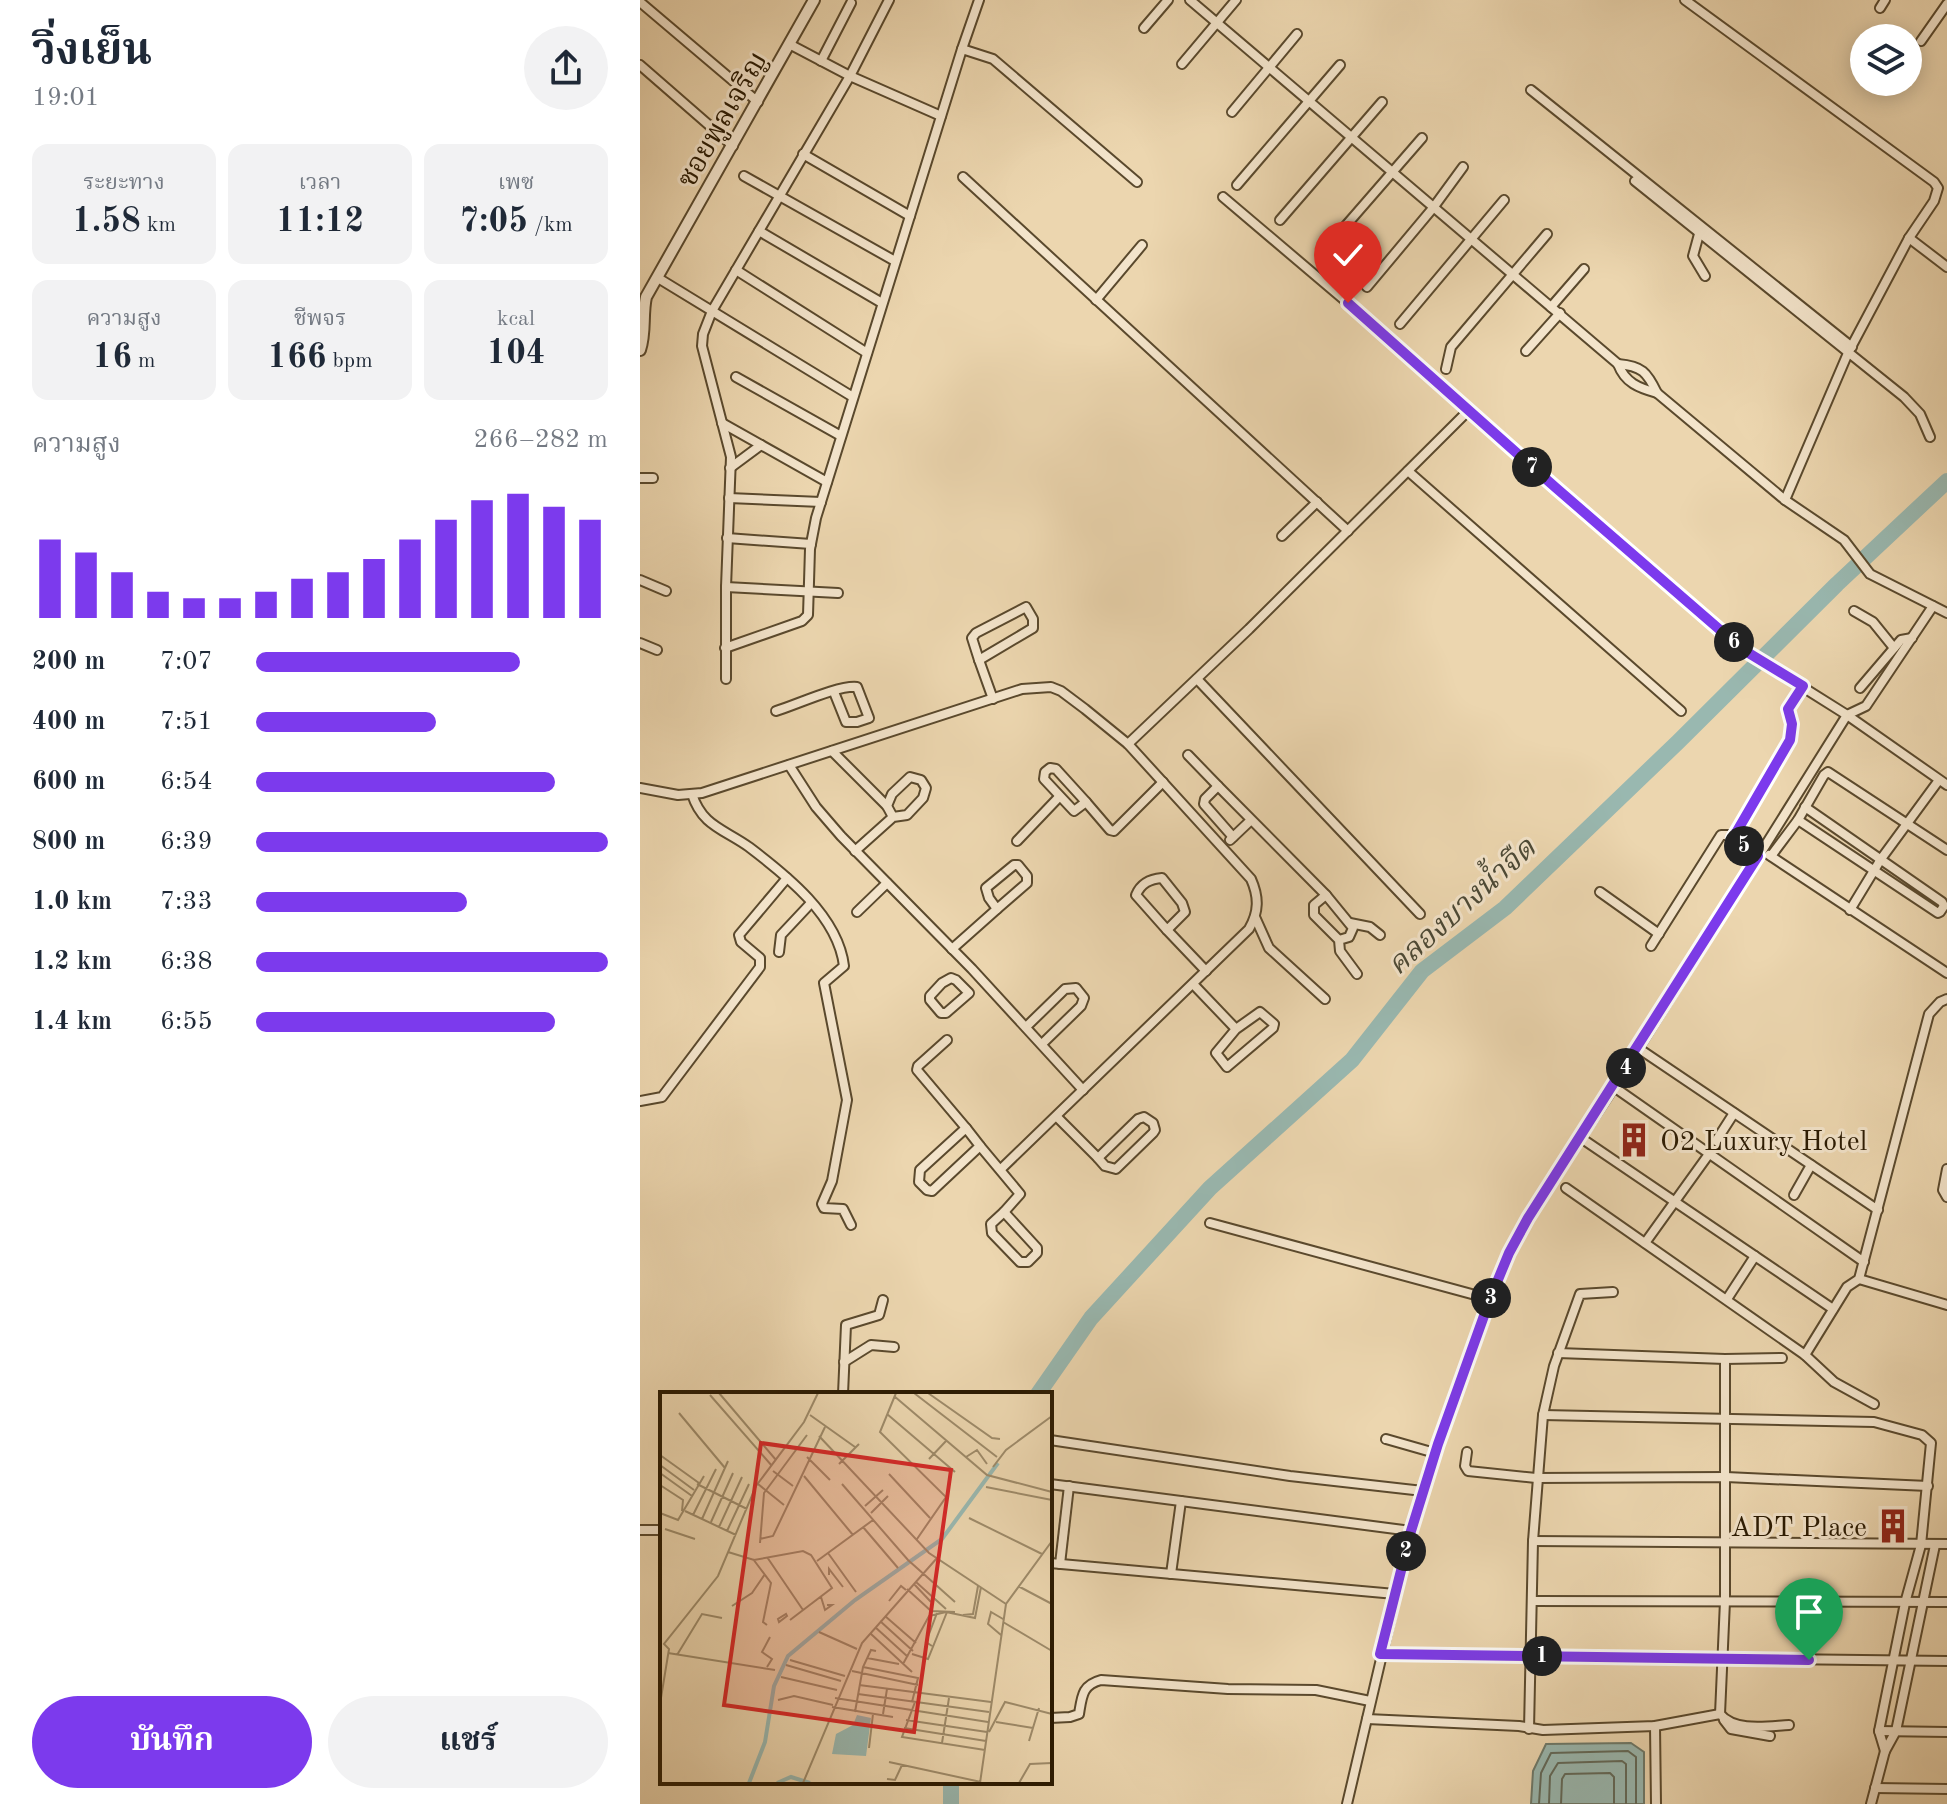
<!DOCTYPE html>
<html lang="th">
<meta charset="utf-8">
<style>
:root{--surface:#fff;--page:#f2f2f3;--text:#1f2937;--muted:#747a83;--accent:#7c3aed}
body{margin:0;font-family:"Old Standard TT","Noto Serif Thai",serif;background:var(--page);color:var(--text);height:100vh;display:flex;flex-direction:column;font-size:30px;white-space:nowrap}
*{box-sizing:border-box;margin:0}
p{font-size:26px;color:var(--muted)}
.icon{flex:none;width:44px;height:44px;fill:none;stroke:currentColor;stroke-width:2;stroke-linecap:round;stroke-linejoin:round}
.map{position:relative;flex:1;overflow:hidden}
.details{display:flex;flex-direction:column;background:var(--surface);width:640px}
.details>*{flex:none}
.controls{position:absolute;left:1210px;top:24px;display:grid;gap:16px}
.controls a{display:grid;place-items:center;width:72px;height:72px;border-radius:50%;background:var(--surface);box-shadow:0 4px 20px #0003;font-size:40px}
.pin{position:absolute;display:grid;place-items:center;width:68px;height:68px;color:#fff;margin:-82px -34px;border-radius:50% 50% 50% 0;rotate:-45deg;box-shadow:0 0 8px #0007}
.pin .icon{rotate:45deg}
.km{position:absolute;width:40px;height:40px;margin:-20px;border-radius:50%;background:#222;color:#fff;font-size:22px;line-height:40px;text-align:center}
.round{display:grid;place-items:center;flex:none;width:84px;height:84px;border-radius:42px;background:var(--page)}
.headline{display:flex;align-items:center;justify-content:space-between;height:136px;padding:0 32px}
h1{font-size:44px;font-weight:700;line-height:60px}
.stats{display:grid;grid-template-columns:repeat(3,1fr);gap:12px;height:136px;padding:8px 32px}
.stats div{display:grid;align-content:center;border-radius:16px;background:var(--page);text-align:center}
.stats b{font-size:34px;font-weight:700}
.stats small{font-size:22px;font-weight:400}
.stats p{font-size:22px}
.chart{height:224px;padding:16px 32px}
.chart p{display:flex;justify-content:space-between}
.chart svg{width:100%;height:144px;margin-top:8px;stroke:var(--accent);stroke-width:6}
.primary-button{display:flex;gap:16px;margin-top:auto;padding:16px 32px}
.primary-button a{flex:1;height:92px;border-radius:48px;background:var(--accent);color:#fff;font-size:32px;font-weight:700;line-height:92px;text-align:center}
.primary-button a+a{background:var(--page);color:var(--text)}
ul{padding:0 32px;list-style:none;font-size:26px}
li{display:grid;grid-template-columns:128px 96px 1fr;align-items:center;height:60px}
li i{height:20px;border-radius:10px;background:var(--accent)}
main{display:flex;flex:1;min-height:0}
.map>svg:first-child{display:block}
.water{fill:#99b8b0;stroke:#6d796a;stroke-width:2}
.lines{fill:none;stroke-linecap:round;stroke-linejoin:round}
.shore{stroke:#626959;stroke-width:2}
.river{stroke:#99b8b0;stroke-width:16}
.minor-casing{stroke:#5a492d;stroke-width:12}
.tertiary-casing{stroke:#5a492d;stroke-width:14}
.minor{stroke:#f3e4cb;stroke-width:8}
.tertiary{stroke:#f3e4cb;stroke-width:10}
.route-casing{stroke:#fff;stroke-width:16}
.route{stroke:#7c3aed;stroke-width:10}
.labels{text-anchor:middle;stroke-width:6;stroke-linejoin:round;paint-order:stroke}
.street-label{font-size:28px;fill:#2a1a02;stroke:#f3e4cb}
.poi-label{font-size:28px;fill:#2a1a02;stroke:#f3e4cb;text-anchor:start}
.water-label{font-size:30px;font-style:italic;fill:#4b4936;stroke:#f3e4cb}
.inset-river{fill:none;stroke:#99b8b0;stroke-width:4}
.inset-road{fill:none;stroke:#9e8b6a;stroke-width:2}
.view{fill:#d62828;fill-opacity:0.15;stroke:#d62828;stroke-width:4}
.inset-edge{fill:none;stroke:#2a1a02;stroke-width:4}
</style>
<main>
<section class="details">
<div class="headline"><div><h1>วิ่งเย็น</h1><p>19:01</p></div><a class="round"><svg class="icon" aria-label="share" viewBox="0 0 24 24"><path d="M12 15V3M7 8l5-5 5 5M5 13v7h14v-7"/></svg></a></div>
<div class="stats">
<div><p>ระยะทาง</p><b>1.58<small> km</small></b></div>
<div><p>เวลา</p><b>11:12</b></div>
<div><p>เพซ</p><b>7:05<small> /km</small></b></div>
</div>
<div class="stats">
<div><p>ความสูง</p><b>16<small> m</small></b></div>
<div><p>ชีพจร</p><b>166<small> bpm</small></b></div>
<div><p>kcal</p><b>104</b></div>
</div>
<div class="chart"><p><span>ความสูง</span>266–282 m</p>
<svg viewBox="0 0 160 44" preserveAspectRatio="none"><path d="M5 44V20M15 44V24M25 44V30M35 44V36M45 44V38M55 44V38M65 44V36M75 44V32M85 44V30M95 44V26M105 44V20M115 44V14M125 44V8M135 44V6M145 44V10M155 44V14"/></svg>
</div>
<ul>
<li><b>200 m</b>7:07<i style="width:75%"></i></li>
<li><b>400 m</b>7:51<i style="width:51%"></i></li>
<li><b>600 m</b>6:54<i style="width:85%"></i></li>
<li><b>800 m</b>6:39<i style="width:100%"></i></li>
<li><b>1.0 km</b>7:33<i style="width:60%"></i></li>
<li><b>1.2 km</b>6:38<i style="width:100%"></i></li>
<li><b>1.4 km</b>6:55<i style="width:85%"></i></li>
</ul>
<div class="primary-button"><a>บันทึก</a><a>แชร์</a></div>
</section>
<div class="map">
<svg width="1307" height="1804" viewBox="0 0 1307 1804">
<rect width="100%" height="100%" fill="#ecd6af"/>
<filter id="stains"><feTurbulence type="fractalNoise" baseFrequency=".0025" numOctaves="4"/><feColorMatrix values="0 0 0 0 .2 0 0 0 0 .09 0 0 0 0 .02 0 0 0 .5 -.17"/></filter>
<radialGradient id="worn" r=".72"><stop offset=".6" stop-color="#630" stop-opacity="0"/><stop offset="1" stop-color="#630" stop-opacity=".3"/></radialGradient>
<polygon class="water" points="991,1743 1004,1752 1004,1804 891,1804 893,1771 906,1744"/>
<g class="lines">
<g class="shore">
<polyline points="899,1804 901,1773 911,1753 988,1751 996,1757 996,1804"/>
<polyline points="909,1804 910,1776 918,1763 982,1761 986,1764 986,1804"/>
<polyline points="921,1804 922,1779 925,1774 970,1773 974,1777 974,1804"/>
</g>
<g class="river">
<polyline points="398,1394 451,1318 570,1188 712,1060 782,971 865,908 1038,742 1197,584 1307,481"/>
<polyline points="311,1804 311,1782"/>
</g>
<g class="minor-casing">
<g id="minor">
<path d="M550 0 978 364C985 383 999 388 1017 393"/>
<polyline points="1045,0 1294,182 1298,188 1294,201 1269,238 1208,353 1145,500"/>
<polyline points="0,2 118,102"/>
<polyline points="1240,8 1245,0"/>
<polyline points="504,28 528,0"/>
<polyline points="1281,41 1307,4"/>
<polyline points="151,45 210,76 301,116"/>
<polyline points="322,49 353,59 497,182"/>
<polyline points="181,61 211,3"/>
<polyline points="542,64 596,0"/>
<polyline points="0,65 93,146"/>
<polyline points="891,90 1212,347"/>
<polyline points="592,112 657,34"/>
<polyline points="163,154 270,216"/>
<polyline points="104,176 255,261"/>
<polyline points="323,177 708,531"/>
<polyline points="995,181 1264,397 1280,414 1290,437"/>
<polyline points="597,185 700,65"/>
<polyline points="583,197 708,303 915,487 1102,649 1207,715 1307,785"/>
<polyline points="640,220 742,102"/>
<polyline points="119,231 242,303"/>
<polyline points="1059,234 1053,256 1065,276"/>
<polyline points="1269,238 1307,267"/>
<polyline points="682,253 782,138"/>
<polyline points="96,270 227,353"/>
<polyline points="18,278 213,397"/>
<polyline points="727,287 793,208 823,167"/>
<polyline points="456,300 502,245"/>
<polyline points="911,307 944,269"/>
<polyline points="760,324 864,200"/>
<polyline points="886,351 920,313"/>
<path d="M978 364C1002 366 1007 372 1017 393L1145 500 1204 540 1230 574 1307 613"/>
<polyline points="806,369 811,347 907,234"/>
<polyline points="96,377 201,436"/>
<polyline points="82,423 187,482"/>
<polyline points="90,468 121,445"/>
<polyline points="768,471 1041,711"/>
<polyline points="0,478 13,478"/>
<polyline points="89,498 181,502"/>
<polyline points="642,536 677,502"/>
<polyline points="87,538 171,544"/>
<polyline points="0,580 26,591"/>
<polyline points="86,587 198,593"/>
<polygon points="386,607 393,619 393,628 339,660 332,638 336,633"/>
<polyline points="1214,611 1233,622 1254,648"/>
<polyline points="0,643 17,650"/>
<polyline points="85,648 162,621 168,615 170,549 176,518 322,49 339,0"/>
<polyline points="339,660 353,699"/>
<polyline points="86,679 86,587 91,457 62,346 63,334 72,311 210,76 249,0"/>
<polyline points="557,679 780,914"/>
<polyline points="1220,688 1261,640 1272,638"/>
<path d="M136 711C156 705 198 685 217 687L229 718 217 722H206L194 692"/>
<polyline points="488,744 609,629 828,411"/>
<polyline points="192,751 247,806"/>
<polyline points="548,755 578,786"/>
<polyline points="149,765 176,807 201,836 332,969 443,1090"/>
<polygon points="410,768 416,769 446,802 434,811 404,779 405,772"/>
<path d="M0 788 38 795 62 793 382 689 411 687 421 691 445 709 488 744 611 879C619 897 619 912 609 929L361 1169"/>
<path d="M52 794C62 826 84 829 109 847 146 875 198 916 204 966L184 983 207 1100 192 1181 182 1204 184 1208 203 1209 211 1225"/>
<polyline points="446,802 470,830 474,831 523,782"/>
<polyline points="1158,820 1298,913 1300,912 1304,906 1302,902 1165,807"/>
<polyline points="593,837 564,804 565,799 578,786 686,895"/>
<polyline points="1093,838 1150,740 1152,724 1148,709 1163,686"/>
<polyline points="590,840 610,821"/>
<polyline points="377,841 419,797"/>
<polyline points="215,851 253,817 267,815 283,798 286,788 281,780 270,777 252,794 247,806 253,817"/>
<polyline points="1129,855 1307,973"/>
<polyline points="1131,856 1158,820 1184,775 1188,772 1307,850"/>
<polygon points="374,865 378,865 387,876 387,883 357,909 349,898 346,888"/>
<path d="M522 878 542 903 545 912 527 930 496 895C501 883 510 879 522 878Z"/>
<polyline points="960,892 1019,934"/>
<polyline points="1210,910 1241,859 1299,780"/>
<polyline points="217,912 247,883"/>
<polyline points="615,917 629,948 685,999"/>
<polyline points="710,923 730,927 740,935"/>
<polyline points="527,930 566,971"/>
<polyline points="699,940 709,937 713,928 686,895 674,905 674,915 699,940 700,951 717,974"/>
<polyline points="1011,946 1081,835 1089,835 1118,856"/>
<polyline points="312,949 357,909"/>
<polyline points="139,952 141,935 171,903"/>
<polygon points="311,978 316,980 329,993 306,1013 301,1013 290,1000 290,996 302,983"/>
<polyline points="553,984 596,1029 576,1053 587,1067 633,1028 634,1024 620,1012 596,1029"/>
<polyline points="386,1027 425,989 436,988 444,998 441,1006 402,1044"/>
<polyline points="307,1040 278,1066 277,1070 326,1128"/>
<polyline points="998,1048 1238,1210"/>
<polyline points="974,1087 1224,1262"/>
<polyline points="0,1101 22,1097 120,967 120,958 101,942 99,935 147,878"/>
<polyline points="417,1117 458,1158"/>
<polygon points="504,1117 513,1123 515,1130 513,1133 476,1169 465,1166 458,1158 498,1119"/>
<polygon points="326,1128 340,1146 292,1191 287,1190 279,1182 280,1170"/>
<polyline points="941,1138 1193,1309"/>
<polyline points="1076,1141 1094,1113"/>
<polyline points="340,1146 380,1194 364,1212"/>
<polyline points="1307,1169 1303,1190 1307,1197"/>
<polyline points="926,1188 1165,1355 1194,1382 1234,1404"/>
<polyline points="1154,1195 1171,1165"/>
<polygon points="364,1212 397,1248 397,1253 388,1262 380,1262 352,1233 351,1224"/>
<polyline points="570,1223 850,1299"/>
<polyline points="1005,1243 1069,1154"/>
<polyline points="1219,1279 1307,1305"/>
<polyline points="1087,1299 1115,1256"/>
<polyline points="918,1353 1085,1359 1142,1358"/>
<polyline points="1165,1355 1207,1287 1219,1279 1289,1014 1300,1002 1307,999"/>
<polyline points="204,1362 231,1345 254,1347"/>
<polyline points="203,1394 206,1325 239,1315 243,1300"/>
<polyline points="903,1415 1234,1422 1282,1435 1291,1443 1281,1545 1265,1603 1239,1731 1245,1751"/>
<polyline points="746,1439 795,1453"/>
<polyline points="410,1440 650,1476 783,1491"/>
<polyline points="827,1452 825,1466 828,1471 896,1478 1086,1477 1288,1486"/>
<polyline points="410,1484 771,1531"/>
<polyline points="0,1530 22,1530"/>
<polyline points="893,1541 1307,1544"/>
<polyline points="410,1563 755,1594"/>
<polyline points="420,1564 429,1486"/>
<polyline points="531,1574 541,1501"/>
<polyline points="893,1601 1307,1602"/>
<polyline points="740,1654 1307,1661"/>
<polyline points="1080,1714 1085,1601 1085,1359"/>
<path d="M410 1718 430 1717 439 1714C442 1696 442 1685 461 1680L588 1689 676 1690 730 1701"/>
<path d="M727 1719 879 1726 903 1730 1015 1726 1080 1714C1095 1732 1128 1726 1149 1725"/>
<polyline points="1084,1720 1091,1729 1130,1736"/>
<polyline points="1015,1726 1016,1804"/>
<polyline points="889,1729 893,1541 903,1415 914,1366 940,1294 973,1292"/>
<polyline points="1239,1731 1307,1732"/>
<polyline points="1235,1788 1307,1789"/>
<polyline points="707,1804 771,1531 798,1444 869,1253 888,1218 974,1087 1207,715 1226,706 1293,606"/>
<polyline points="1231,1804 1245,1751 1256,1731 1295,1545"/>
</g>
</g>
<g class="tertiary-casing">
<path id="tertiary" d="M0 350C6 332 2 315 6 297L174 0"/>
</g>
<use href="#minor" class="minor"/>
<use href="#tertiary" class="tertiary"/>
</g>
<g class="lines">
<g class="route-casing">
<polyline id="route" points="708,303 915,487 1102,649 1163,686 1148,709 1152,724 1150,740 1093,838 1118,856 888,1218 869,1253 850,1299 798,1444 771,1531 740,1654 1169,1660"/>
</g>
<use href="#route" class="route"/>
</g>
<defs>
<g id="building-bare" transform="scale(2.76)"><path d="M-4-6H4V6H1V3H-1V6H-4ZM-2.5-4.3h1.7v1.8h-1.7ZM.8-4.3h1.7v1.8H.8ZM-2.5-1h1.7V.8h-1.7ZM.8-1h1.7V.8H.8Z" fill="#8f2418" stroke="#f3e4cb" stroke-width="2.5" paint-order="stroke"/></g>
</defs>
<g fill-rule="evenodd">
<use href="#building-bare" x="994" y="1140"/>
<use href="#building-bare" x="1253" y="1526"/>
</g>
<g class="labels">
<g class="street-label">
<text transform="translate(81 119) rotate(-60)" y="10">ซอยพูลเจริญ</text>
</g>
<g class="poi-label">
<text x="1020" y="1150">O2 Luxury Hotel</text>
<text x="1227" y="1536" text-anchor="end">ADT Place</text>
</g>
<g class="water-label">
<text transform="translate(821 906) rotate(-42)" y="10">คลองบางน้ำจืด</text>
</g>
</g>
<g transform="translate(20 1392)">
<rect width="392" height="392" fill="#ecd6af"/>
<path d="M197 323 211 326 206 364 172 362 176 342 193 333Z" fill="#99b8b0"/>
<path class="inset-river" d="M89 391 105 350 114 294 128 264 195 208 282 147 338 71M117 391 131 385 150 391"/>
<path class="inset-road" d="M59 1 116 68M236 1 220 40 286 105 257 147M254 1 337 65M268 1 332 46 340 47M50 3 112 74M234 4 327 83 392 100M19 21 65 76M227 22 295 80M150 23 195 55M159 44 269 161 346 212M0 63 39 91M147 65 170 88M306 65 317 58 327 72M269 67 286 49M179 72 199 52M0 73 34 98M333 75 346 58 392 24M113 79 133 94M0 81 32 104M229 82 270 126M144 84 193 143M37 92 87 117M98 92 124 113M182 92 248 168 295 210M0 93 23 108 22 119M326 95 392 108M205 114 223 98M25 119 76 143M0 121 18 128 44 84M211 121 228 104M33 123 56 77M309 126 382 162M42 127 68 69M51 130 73 81M59 135 82 85M203 135 238 176M5 137 35 147M67 139 89 92M100 147 113 144 165 35M100 151 104 101 147 43M68 160 94 168 143 159 151 163 172 196 130 228M168 161 196 200M107 165 143 218M93 167 111 191 103 230 107 233M157 169 213 128M169 183V177L183 195M256 190 286 217M254 192 271 210M358 194 392 212M247 197 271 219 295 220M161 205 165 218 172 213H167M229 209 241 194 246 198M72 214 92 201 105 182M126 222 127 224 119 230 118 227ZM303 223 313 222 318 194M225 224 256 251M220 229 253 259M343 230 392 259M215 235 248 265M159 240 197 257M211 242 252 280M341 243 328 232 331 220 343 227M272 254 266 250 277 221M8 261 115 278M252 262 268 267 287 220M17 263 42 222 62 226M207 266 239 272M130 268 185 284M243 272 269 224 286 220 315 226 321 195M126 273 181 289M107 275 112 267 102 260 110 245M203 275 258 286 252 310M192 279 258 293M121 285 177 298M199 293 331 310M198 302 329 320M175 306 328 330M118 308 134 304 173 313M255 310 242 345 325 358M0 312 9 257 4 252 58 184 96 94 144 30 158 1M172 315 233 325M195 320 203 275 211 258 216 259M223 322 227 297M246 328 327 340M336 330 373 336M244 336 326 349M329 340 345 310 392 322M369 349 379 316M282 351 289 306M209 356 213 322M229 370 321 390M227 387 235 388 242 373M143 391 202 251 277 166M320 391 346 212 392 149M359 391 370 372 392 371"/>
<path class="view" d="M101 51 291 78 254 340 64 313Z"/>
<rect width="392" height="392" class="inset-edge"/>
</g>
<rect width="100%" height="100%" filter="url(#stains)"/>
<rect width="100%" height="100%" fill="url(#worn)"/>
</svg>
<div class="controls">
<a><svg class="icon" aria-label="layers" viewBox="0 0 24 24"><path d="M12 4l9 5-9 5-9-5zM3 14l9 5 9-5"/></svg></a>
</div>
<div class="pin" style="left:1169px;top:1660px;background:#1e9e55"><svg class="icon" aria-label="arrive" viewBox="0 0 24 24"><path d="M6 21V4h12l-3 4 3 4H6"/></svg></div>
<div class="pin" style="left:708px;top:303px;background:#d93025"><svg class="icon" aria-label="check" viewBox="0 0 24 24"><path d="M5 12l5 5 9-10"/></svg></div>
<b class="km" style="left:902px;top:1656px">1</b>
<b class="km" style="left:766px;top:1551px">2</b>
<b class="km" style="left:851px;top:1298px">3</b>
<b class="km" style="left:986px;top:1068px">4</b>
<b class="km" style="left:1104px;top:846px">5</b>
<b class="km" style="left:1094px;top:642px">6</b>
<b class="km" style="left:892px;top:467px">7</b>
</div>
</main>
